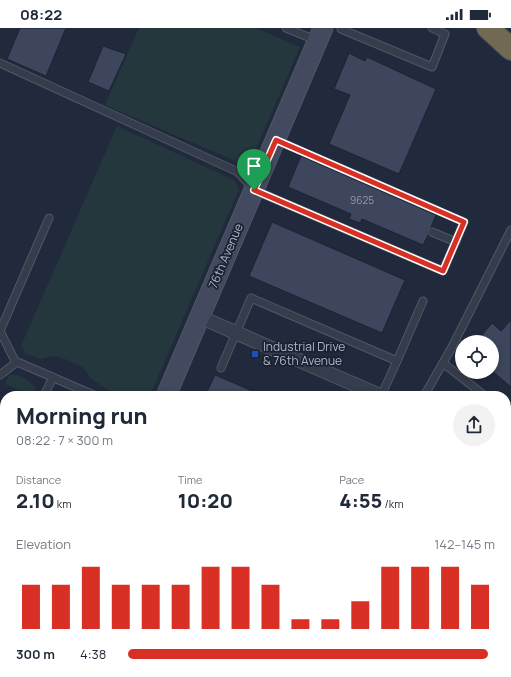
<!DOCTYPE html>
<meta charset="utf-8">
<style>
:root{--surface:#fff;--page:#f2f2f3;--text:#1f2937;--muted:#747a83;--accent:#d93025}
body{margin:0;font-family:Manrope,sans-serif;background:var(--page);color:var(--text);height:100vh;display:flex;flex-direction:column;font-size:15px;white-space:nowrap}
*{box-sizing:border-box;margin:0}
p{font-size:13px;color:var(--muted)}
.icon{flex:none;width:22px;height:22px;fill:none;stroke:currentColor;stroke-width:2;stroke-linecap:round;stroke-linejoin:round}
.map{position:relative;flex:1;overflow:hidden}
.panel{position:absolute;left:0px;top:363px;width:511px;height:286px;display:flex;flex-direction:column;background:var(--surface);border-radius:16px 16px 0 0;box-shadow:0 2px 6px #0003}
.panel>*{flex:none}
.buttons{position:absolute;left:455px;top:307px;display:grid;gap:8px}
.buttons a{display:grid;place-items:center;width:44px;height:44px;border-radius:50%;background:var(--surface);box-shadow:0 2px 6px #0003;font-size:20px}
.pin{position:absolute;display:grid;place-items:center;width:34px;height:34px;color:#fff;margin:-41px -17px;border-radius:50% 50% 50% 0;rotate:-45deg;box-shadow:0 0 4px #0007}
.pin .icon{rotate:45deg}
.round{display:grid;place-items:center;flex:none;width:42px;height:42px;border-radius:21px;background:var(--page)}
.overview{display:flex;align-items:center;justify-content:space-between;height:68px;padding:0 16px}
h1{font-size:22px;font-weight:800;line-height:30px}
.stats{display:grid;grid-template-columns:repeat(3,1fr);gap:6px;height:68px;padding:4px 16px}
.stats div{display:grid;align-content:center}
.stats b{font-size:20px;font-weight:800}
.stats small{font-size:11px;font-weight:400}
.stats p{font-size:11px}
.chart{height:112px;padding:8px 16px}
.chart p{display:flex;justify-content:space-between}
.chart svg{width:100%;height:72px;margin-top:4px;stroke:var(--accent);stroke-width:6}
ul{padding:0 16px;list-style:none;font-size:13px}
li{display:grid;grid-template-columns:64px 48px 1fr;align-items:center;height:30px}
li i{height:10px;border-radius:5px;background:var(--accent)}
.status{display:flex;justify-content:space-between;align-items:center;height:28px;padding:0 20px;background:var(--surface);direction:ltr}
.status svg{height:11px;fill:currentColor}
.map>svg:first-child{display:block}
.green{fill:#23373d}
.building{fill:#3d465c;stroke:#1c2333}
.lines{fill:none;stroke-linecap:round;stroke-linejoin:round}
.lane-casing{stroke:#505767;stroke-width:9}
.street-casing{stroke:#505767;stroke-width:15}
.secondary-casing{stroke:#505767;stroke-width:21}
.highway-casing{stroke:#3d4454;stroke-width:24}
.lane{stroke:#353c4c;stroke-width:7}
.street{stroke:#353c4c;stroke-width:13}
.secondary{stroke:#434a5f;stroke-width:19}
.highway{stroke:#726952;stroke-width:22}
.route-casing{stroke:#fff;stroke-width:8}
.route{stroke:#d93025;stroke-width:5}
.transit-dot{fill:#1a4fb4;stroke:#1a2131;stroke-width:1.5}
.labels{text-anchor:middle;stroke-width:3.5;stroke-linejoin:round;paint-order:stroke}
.number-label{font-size:10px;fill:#939bad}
.street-label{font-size:12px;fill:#b0b7c8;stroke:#1a2131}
.poi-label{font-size:12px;fill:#b0b7c8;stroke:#1a2131;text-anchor:start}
</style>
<div class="status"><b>08:22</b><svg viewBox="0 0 49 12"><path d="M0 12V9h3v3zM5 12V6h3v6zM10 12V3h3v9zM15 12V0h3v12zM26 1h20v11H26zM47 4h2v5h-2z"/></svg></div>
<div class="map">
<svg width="511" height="649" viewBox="0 0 511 649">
<rect width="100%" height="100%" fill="#212a3c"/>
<g class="green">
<polygon points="139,0 256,0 300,19 250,135 240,135 105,77"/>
<polygon points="117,98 234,152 239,161 151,365 148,368 120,368 108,362 92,351 82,339 68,332 54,328 41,331 26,326 21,318"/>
<path d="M9 347C20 345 37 356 38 368H33L5 356Z"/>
<polygon points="0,510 5,512 5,644 30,644 28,649 0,649"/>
</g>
<g class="building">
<polygon points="20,0 66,0 46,48 7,31"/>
<polygon points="103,18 126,26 109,63 88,54"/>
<polygon points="349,25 365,33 367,29 436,61 399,146 329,116 350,67 334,61"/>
<polygon points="301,128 436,187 431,199 428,202 428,207 423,217 362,191 360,195 349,191 351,186 288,159"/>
<polygon points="272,194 405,252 382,305 249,248"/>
<polygon points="511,292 511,359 492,343 492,314 476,314 492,295 501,303"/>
<polygon points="215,347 264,368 205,368"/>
</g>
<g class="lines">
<g class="lane-casing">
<g id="lane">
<polyline points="286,0 318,13"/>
<polyline points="342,0 341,1 432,39 445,6 432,0"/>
<polyline points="0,35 238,144 254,162 443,243 464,194 276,112"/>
<polyline points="432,204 456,214"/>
<polyline points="0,303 49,190"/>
<polyline points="0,303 15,333 96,368"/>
<polyline points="443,335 485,368"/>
<polyline points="221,340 251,270 397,333 423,273"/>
<polyline points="0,347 17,334"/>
<polyline points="44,368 53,349"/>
<polyline points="381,368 397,333"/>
<polyline points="424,368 452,319 511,202"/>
<polyline points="506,387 511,392"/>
<polyline points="506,414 511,413"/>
<polyline points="1,470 5,460"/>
<polyline points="335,644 346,649"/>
<polyline points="495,644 502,647 511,646"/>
<polyline points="445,649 447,644"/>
</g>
</g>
<g class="street-casing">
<g id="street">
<polyline points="200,289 381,368"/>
<polyline points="506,522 511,538"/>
</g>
</g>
<g class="secondary-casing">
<g id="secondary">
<polyline points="166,368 323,0"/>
<polyline points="44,649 46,644"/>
</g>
</g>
<g class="highway-casing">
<polyline id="highway" points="488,0 511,21"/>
</g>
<use href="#lane" class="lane"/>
<use href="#street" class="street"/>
<use href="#secondary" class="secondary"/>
<use href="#highway" class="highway"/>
</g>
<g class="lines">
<g class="route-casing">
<polygon id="route" points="276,112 464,194 443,243 254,162"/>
</g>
<use href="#route" class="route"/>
</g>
<rect class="transit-dot" x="251" y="322" width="8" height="8" rx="2"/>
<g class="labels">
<g class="number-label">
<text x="362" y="176">9625</text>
</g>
<g class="street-label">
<text transform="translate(226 228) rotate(-67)" y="4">76th Avenue</text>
</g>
<g class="poi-label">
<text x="263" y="323">Industrial Drive<tspan x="263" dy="14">&amp; 76th Avenue</tspan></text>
</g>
</g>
</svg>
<div class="buttons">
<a><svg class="icon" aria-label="locate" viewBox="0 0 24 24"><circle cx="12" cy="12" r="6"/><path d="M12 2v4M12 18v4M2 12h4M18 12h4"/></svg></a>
</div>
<div class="pin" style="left:254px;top:162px;background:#1e9e55"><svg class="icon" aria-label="arrive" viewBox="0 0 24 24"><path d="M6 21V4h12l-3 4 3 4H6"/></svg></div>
<section class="panel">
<div class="overview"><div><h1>Morning run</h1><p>08:22 · 7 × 300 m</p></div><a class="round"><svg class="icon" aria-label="share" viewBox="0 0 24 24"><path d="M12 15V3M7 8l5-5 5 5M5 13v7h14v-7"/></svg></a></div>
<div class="stats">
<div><p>Distance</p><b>2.10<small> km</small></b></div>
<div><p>Time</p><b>10:20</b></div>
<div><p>Pace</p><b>4:55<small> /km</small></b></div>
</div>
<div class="chart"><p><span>Elevation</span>142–145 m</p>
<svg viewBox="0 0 160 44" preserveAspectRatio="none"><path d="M5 44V17M15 44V17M25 44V6M35 44V17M45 44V17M55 44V17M65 44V6M75 44V6M85 44V17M95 44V38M105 44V38M115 44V27M125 44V6M135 44V6M145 44V6M155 44V17"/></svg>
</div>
<ul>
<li><b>300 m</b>4:38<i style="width:98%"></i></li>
</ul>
</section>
</div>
